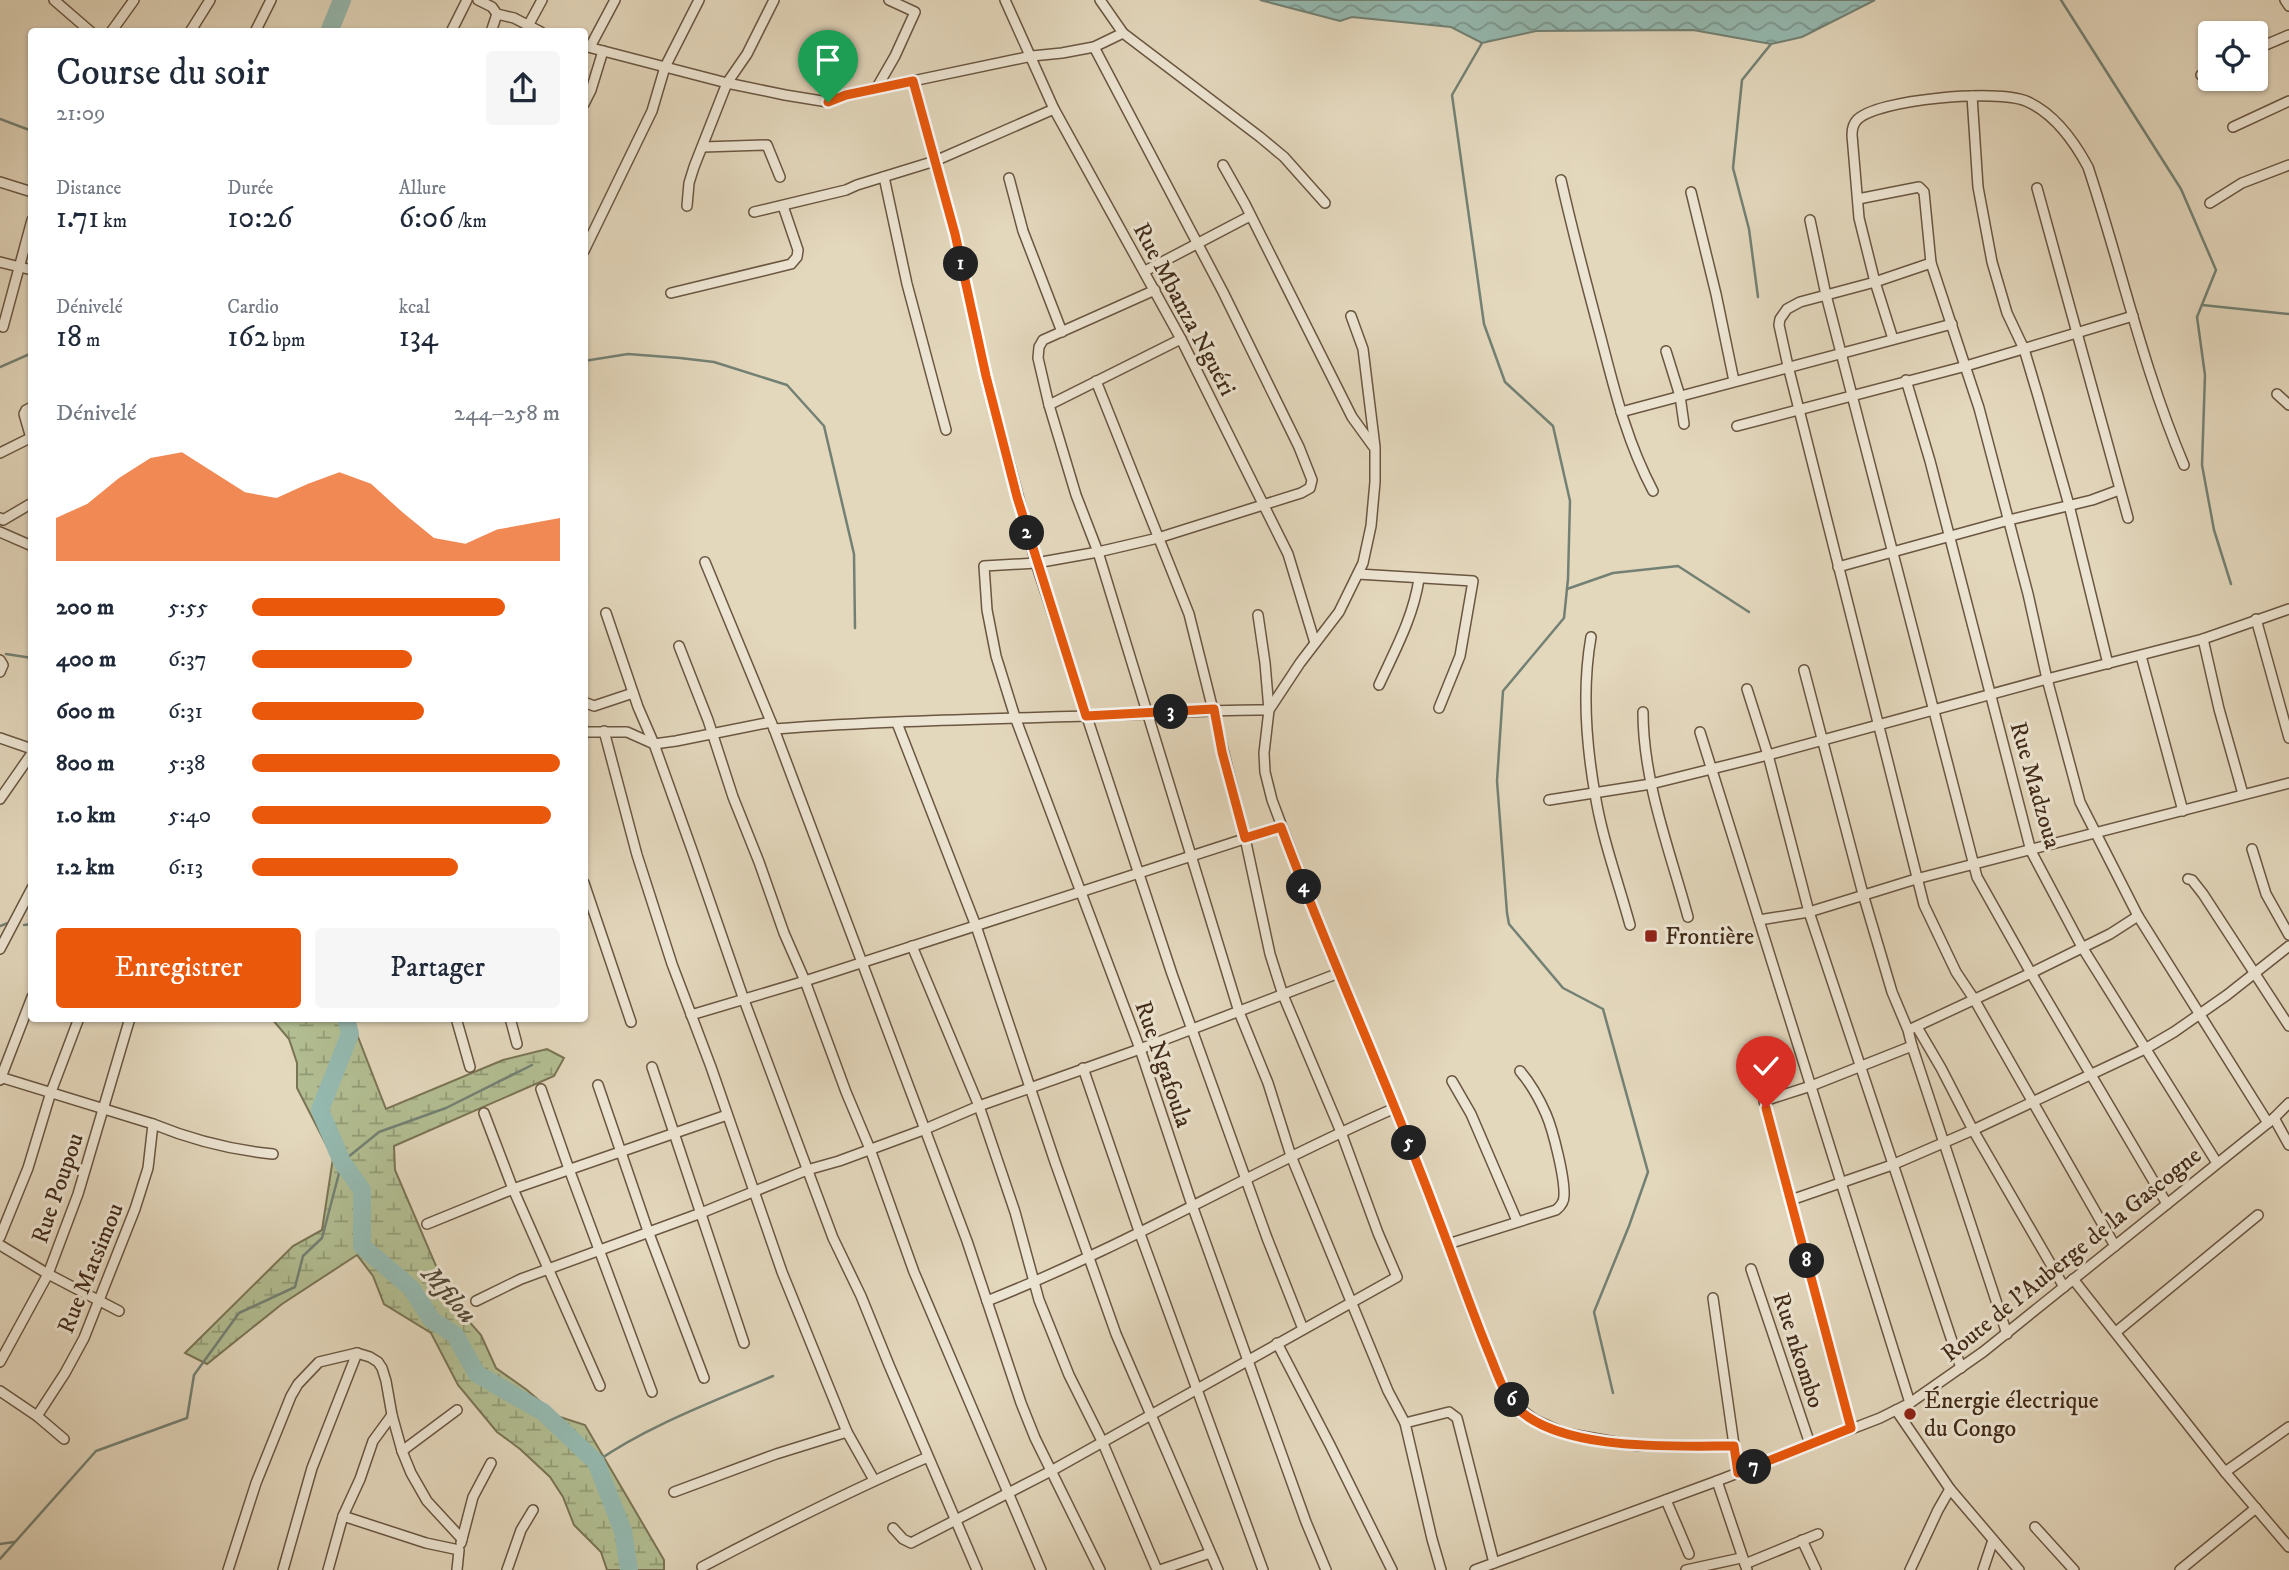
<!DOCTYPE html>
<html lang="fr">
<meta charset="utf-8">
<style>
:root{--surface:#fff;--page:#f6f6f7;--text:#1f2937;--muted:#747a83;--accent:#ea580c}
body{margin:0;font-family:"IM FELL DW Pica",serif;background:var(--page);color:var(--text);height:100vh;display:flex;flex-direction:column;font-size:26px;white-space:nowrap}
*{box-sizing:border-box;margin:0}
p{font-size:23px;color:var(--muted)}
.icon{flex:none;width:38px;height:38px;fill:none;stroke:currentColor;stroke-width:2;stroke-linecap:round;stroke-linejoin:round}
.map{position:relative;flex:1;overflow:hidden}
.side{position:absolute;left:28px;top:28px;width:560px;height:994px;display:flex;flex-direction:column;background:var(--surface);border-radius:7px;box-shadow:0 2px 5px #0004}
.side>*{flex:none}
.controls{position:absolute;left:2198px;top:21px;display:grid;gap:14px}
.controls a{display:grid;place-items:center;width:70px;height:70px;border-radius:7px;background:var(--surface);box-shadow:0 2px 5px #0004;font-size:35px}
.pin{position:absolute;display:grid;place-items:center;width:60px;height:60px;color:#fff;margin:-72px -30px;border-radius:50% 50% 50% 0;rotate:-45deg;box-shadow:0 0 7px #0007}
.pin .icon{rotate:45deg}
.km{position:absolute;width:35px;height:35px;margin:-18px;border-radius:50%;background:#222;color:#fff;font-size:19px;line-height:35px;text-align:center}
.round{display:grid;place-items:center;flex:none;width:74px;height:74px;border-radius:7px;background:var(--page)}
.summary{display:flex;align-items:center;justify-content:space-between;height:119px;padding:0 28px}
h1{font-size:38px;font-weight:600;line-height:52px}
.stats{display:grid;grid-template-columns:repeat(3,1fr);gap:10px;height:119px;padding:7px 28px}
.stats div{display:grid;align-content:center}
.stats b{font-size:30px;font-weight:600}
.stats small{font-size:19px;font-weight:400}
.stats p{font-size:19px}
.chart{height:196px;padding:14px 28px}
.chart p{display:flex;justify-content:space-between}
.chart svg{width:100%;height:126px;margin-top:7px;fill:var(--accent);opacity:.7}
.cta{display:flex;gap:14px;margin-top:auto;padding:14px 28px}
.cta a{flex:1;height:80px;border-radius:7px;background:var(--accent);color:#fff;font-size:28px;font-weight:600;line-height:80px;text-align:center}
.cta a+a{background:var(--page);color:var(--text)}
ul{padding:0 28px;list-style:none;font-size:23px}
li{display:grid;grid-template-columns:112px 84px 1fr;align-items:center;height:52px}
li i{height:18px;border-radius:9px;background:var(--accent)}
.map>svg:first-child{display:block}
.wetland{fill:url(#wetland-marsh);stroke:#7a7455;stroke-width:2}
.water{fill:url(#water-waves);stroke:#738174;stroke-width:2}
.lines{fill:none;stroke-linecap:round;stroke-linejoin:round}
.stream{stroke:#738174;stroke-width:2.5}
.river{stroke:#95bab1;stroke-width:18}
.minor-casing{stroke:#6a5641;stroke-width:12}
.minor{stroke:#ede5d3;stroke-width:9}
.route-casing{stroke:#fff;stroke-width:14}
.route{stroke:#ea580c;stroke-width:9}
.poi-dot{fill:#8f2418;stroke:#ede5d3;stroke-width:2.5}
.labels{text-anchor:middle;stroke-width:6;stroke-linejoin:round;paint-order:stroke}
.street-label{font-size:24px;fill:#412b18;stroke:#ede5d3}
.poi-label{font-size:24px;fill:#412b18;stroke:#ede5d3;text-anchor:start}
.water-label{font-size:26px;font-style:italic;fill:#524837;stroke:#ede5d3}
</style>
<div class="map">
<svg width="2289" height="1570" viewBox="0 0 2289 1570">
<defs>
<pattern id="wetland-marsh" width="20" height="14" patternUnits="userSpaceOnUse" patternTransform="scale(1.75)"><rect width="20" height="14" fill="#b2be92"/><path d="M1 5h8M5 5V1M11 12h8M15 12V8" fill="none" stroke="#929b76"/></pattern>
<pattern id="water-waves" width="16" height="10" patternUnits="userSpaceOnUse" patternTransform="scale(1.75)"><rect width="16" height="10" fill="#95bab1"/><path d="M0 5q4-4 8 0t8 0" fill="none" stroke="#7b978f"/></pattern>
</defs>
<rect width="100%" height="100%" fill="#e3d7bc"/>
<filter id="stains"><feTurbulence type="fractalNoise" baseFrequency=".00286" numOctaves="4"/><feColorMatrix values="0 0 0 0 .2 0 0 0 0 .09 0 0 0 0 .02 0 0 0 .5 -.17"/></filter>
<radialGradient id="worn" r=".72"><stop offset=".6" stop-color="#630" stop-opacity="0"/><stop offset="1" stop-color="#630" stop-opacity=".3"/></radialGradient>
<polygon class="wetland" points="272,1019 351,1019 386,1109 503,1060 547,1049 564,1058 554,1076 394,1146 395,1170 451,1301 481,1335 496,1368 527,1390 557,1416 585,1425 664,1560 664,1570 607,1570 601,1552 574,1525 563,1497 550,1477 520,1449 497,1432 458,1385 431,1333 384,1304 373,1276 357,1255 282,1304 207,1364 185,1353 293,1246 322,1230 333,1158 297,1088 297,1063 289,1039"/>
<polygon class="water" points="1260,0 1875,0 1802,37 1771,44 1693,30 1536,31 1482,43 1451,27 1352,17 1340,21"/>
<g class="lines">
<g class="stream">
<polyline points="2061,0 2181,189 2216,270 2197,317 2205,375 2202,465 2214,530 2231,584"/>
<polyline points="1482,43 1452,95 1484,324 1505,382 1553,426 1570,501 1568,579 1564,618 1503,691 1497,781 1507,913 1509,924 1563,988 1603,1009 1648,1172 1629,1226 1594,1312 1613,1393"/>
<polyline points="0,119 32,131"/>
<polyline points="1758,297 1749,229 1733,168 1742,80 1771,44"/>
<polyline points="2202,305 2289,314"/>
<polyline points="584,361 628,354 680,358 714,362 787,385 824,426 854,554 855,628"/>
<polyline points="0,367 32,353"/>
<polyline points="1567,589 1613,573 1678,566 1749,612"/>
<polyline points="6,654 32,658"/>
<polyline points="24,925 32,924"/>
<polyline points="0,926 8,923"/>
<path d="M596 1462C647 1426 715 1401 773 1376"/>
<polyline points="0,1544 14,1542"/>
<polyline points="0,1559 96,1451 187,1418 194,1375 239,1313 295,1287 303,1256 322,1238 342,1162 379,1132 446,1108 532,1065"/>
</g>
<g class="river">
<polyline points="329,32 342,0"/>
<polyline points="346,1018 350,1034 320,1110 342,1162 362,1190 362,1246 411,1288 432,1320 455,1335 477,1374 543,1412 596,1462 623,1531 629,1570"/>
</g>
<g class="minor-casing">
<g id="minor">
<polyline points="54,0 91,32"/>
<polyline points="478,0 492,7 497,14 514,18 541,32"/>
<polyline points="1005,0 1054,109 1181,339 1288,554 1315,643"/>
<polyline points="1100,0 1123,33 1260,137 1284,157 1325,203"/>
<polyline points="2285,0 2289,6"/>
<polyline points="529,24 542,0"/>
<polyline points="111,32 134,0"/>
<polyline points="190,32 210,0"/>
<polyline points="255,32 271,0"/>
<polyline points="451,32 467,0"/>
<polyline points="491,32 497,14"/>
<polyline points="584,46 727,83 785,95 828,102 846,95 1032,56 1062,53 1094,47 1123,33"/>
<polyline points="590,47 615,0"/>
<polyline points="1094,47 1223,292 1299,447 1312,480 1310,488 1301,493 1158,538 1098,552 1036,563 984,566 987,610 996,656 1015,717 1140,1049 1192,1205 1306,1522 1326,1570"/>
<polyline points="2256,49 2289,35"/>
<polyline points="2201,75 2210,69"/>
<polyline points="913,81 955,234 986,376 1036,563 1172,974 1267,1238 1303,1329"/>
<polyline points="876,89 895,56 915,12 889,0"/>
<polyline points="1972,96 1978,187 1992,262 2007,313 2024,349 2038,396 2069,505 2108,664"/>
<polyline points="584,104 591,90 603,51"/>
<polyline points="2233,127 2289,101"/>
<polyline points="703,147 767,145 780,177"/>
<polyline points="1223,165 1245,204 1352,417 1373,446"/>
<polyline points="884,177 907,284 946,430"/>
<polyline points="1009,178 1023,231 1062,332"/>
<path d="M1561 180C1573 233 1587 286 1601 338 1615 392 1627 442 1653 491"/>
<polyline points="0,182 32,192"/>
<polyline points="2037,188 2128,518"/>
<polyline points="1691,192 1716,294 1734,381"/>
<polyline points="1858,199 1919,187 1924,192 1931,263 1979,408 2028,594 2047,679 2080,802 2138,916 2268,1123"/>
<polyline points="2210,203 2242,183 2289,165"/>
<polyline points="687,206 689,183 694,167 727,83 747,54 774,0"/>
<polyline points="754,212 846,190 857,185 935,161 1054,109"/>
<polyline points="1810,220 1826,295 1977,877 2031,973 2167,1204"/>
<polyline points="584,251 652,111 665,67 699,0"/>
<polyline points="0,262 32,270"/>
<polyline points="1931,263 1875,282 1800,302 1787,309 1780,319 1779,325 1788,366 1924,905 1956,972 1974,999 2115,1246"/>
<polyline points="1145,271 1250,216"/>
<polyline points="1155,290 1043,340 1039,347 1038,358 1049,405 1076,495 1098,552 1239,1012 1268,1083 1291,1156 1388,1391 1405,1423 1432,1539 1441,1570"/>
<polyline points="671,293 791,264 797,257 798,250 783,206"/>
<polyline points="1351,316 1363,349 1375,447 1375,482 1371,526 1363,563 1339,612 1300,663 1269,710 1264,753 1265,772 1272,800 1324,938 1425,1183 1475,1320 1500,1379 1515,1405 1535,1420 1564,1433 1638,1446 1734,1446"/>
<polyline points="3,327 32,220"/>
<path d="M1893 339 1875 282 1859 218 1852 135C1852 129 1853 124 1857 120 1877 99 1998 89 2026 101 2054 113 2074 141 2088 167 2121 266 2143 369 2184 465"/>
<polyline points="1666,351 1680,396 1684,424"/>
<polyline points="1906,380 1930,461 2031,851 2082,947 2217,1163"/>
<polyline points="2277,394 2289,405"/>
<polyline points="1049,405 1181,339"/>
<polyline points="1621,412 1952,324"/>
<polyline points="1737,426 1966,366 2133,316"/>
<polyline points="31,438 24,414 26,410 32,407"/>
<polyline points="0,453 32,437"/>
<polyline points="0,518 3,520 32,503"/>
<polyline points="0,532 32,546"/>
<polyline points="705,562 774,729 967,1241 1021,1403 1035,1438 1100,1570"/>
<polyline points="1838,567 2009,520 2092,500 2119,490"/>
<polyline points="1358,574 1473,581 1460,656 1439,708"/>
<polyline points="606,613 638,707 654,744 692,850 744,1000 833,1238 861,1296 889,1365 977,1570"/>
<polyline points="2256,619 2289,738"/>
<path d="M1591 637C1582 688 1586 743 1595 794 1602 838 1618 881 1630 925"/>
<polyline points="2203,639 2219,709 2243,794"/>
<polyline points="679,646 708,720 733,797 759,862 784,933 805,981 846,1092 870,1149 914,1272 1041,1570"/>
<polyline points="2141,656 2183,811"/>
<polyline points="0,660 3,665 0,672"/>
<polyline points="1804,670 1863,894 1892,992 1908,1030 1912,1046 2007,1334"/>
<path d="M1379 685C1395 650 1413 618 1419 579"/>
<polyline points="1747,689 1768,755 1809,912 1961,1368"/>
<polyline points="584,702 594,706 633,693"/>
<path d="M1643 712C1643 782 1670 851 1688 917"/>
<polyline points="897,723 976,926 1055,1162 1116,1334 1218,1570"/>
<path d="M774 729C878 721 983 719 1088 716 1148 715 1208 709 1269 710L1265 663 1258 615"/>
<polyline points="604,731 637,855 672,964 711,1067 782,1272 847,1432 874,1480"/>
<polyline points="584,732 627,732 654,744 676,741 771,722"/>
<polyline points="1700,732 1910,1403"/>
<polyline points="0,738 32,749"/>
<polyline points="0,799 32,753"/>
<polyline points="1549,800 1651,784 1768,755 2047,679 2203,639 2289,609"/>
<polyline points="2252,849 2266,894 2289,935"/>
<polyline points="2188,879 2192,880 2203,894 2289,1026"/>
<polyline points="584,883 631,1022"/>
<polyline points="1759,920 1809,912 1916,879 2289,783"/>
<polyline points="912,946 979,1106 1015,1212 1039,1300 1069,1375 1102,1441 1157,1570"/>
<polyline points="0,949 32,888"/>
<polyline points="691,1015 805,981 1281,827"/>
<polyline points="456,1018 470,1067"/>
<polyline points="510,1018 517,1044"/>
<polyline points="1917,1027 1941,1068 1973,1130 2064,1287"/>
<polyline points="1913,1028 2031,973 2110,934 2138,916"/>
<polyline points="652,1067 744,1343"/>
<polyline points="1083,1068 1139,1231 1263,1570"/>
<path d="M0 1077 153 1124C192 1140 232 1150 273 1154"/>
<polyline points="0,1080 32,997"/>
<polyline points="1452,1081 1471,1114 1517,1221"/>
<polyline points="598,1085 648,1231 704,1378"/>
<polyline points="541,1089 569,1169 652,1392"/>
<polyline points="484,1113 513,1189 600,1386"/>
<polyline points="2274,1118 2289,1145"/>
<polyline points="1791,1200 1892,1165 1973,1130 2145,1049 2174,1032 2227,995 2289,946"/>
<polyline points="427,1224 513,1189 727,1115"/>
<polyline points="0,1237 28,1168 51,1092 79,1018"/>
<path d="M1448 1244 1556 1210C1561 1206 1564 1202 1564 1196 1565 1178 1553 1130 1546 1114 1539 1098 1531 1084 1520 1071"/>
<polyline points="0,1245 48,1274 119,1311"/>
<polyline points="1751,1269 1810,1444"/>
<polyline points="2073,1279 2225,1472 2289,1547"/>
<polyline points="1713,1298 1738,1473"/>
<polyline points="476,1301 521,1279 701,1213 807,1170 839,1161 923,1130 979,1106 1140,1049 1339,973"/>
<path d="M987 1301C1127 1246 1257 1168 1395 1108"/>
<polyline points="2116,1332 2258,1215"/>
<polyline points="1277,1343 1330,1445 1392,1570"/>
<polyline points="0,1362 48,1274 78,1194 130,1018"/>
<polyline points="0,1391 37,1416 64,1439"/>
<polyline points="1896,1410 1950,1489 2019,1570"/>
<polyline points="37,1416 65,1373 84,1338 135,1209 148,1168 153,1124"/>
<polyline points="1405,1423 1449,1412 1457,1418 1494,1563"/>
<polyline points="1851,1428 1764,1101 1811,1086 1912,1046"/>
<polyline points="402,1451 457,1410"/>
<polyline points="2225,1472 2289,1427"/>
<polyline points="1717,1481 1747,1570"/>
<polyline points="674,1492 776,1454 847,1432"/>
<polyline points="1666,1500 1689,1554"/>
<polyline points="343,1516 426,1543 459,1550 457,1570"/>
<polyline points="2035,1527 2074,1570"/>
<polyline points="893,1528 903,1539 911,1543 1051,1471 1397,1277 1378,1233 1341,1132 1283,995 1270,954 1245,838 1189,614 1096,381"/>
<polyline points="1802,1540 1816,1570"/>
<polyline points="461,1543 473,1497 491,1463"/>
<polyline points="1745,1564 1818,1534"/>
<path d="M702 1567C776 1528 851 1490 928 1457"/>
<polyline points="228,1570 256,1483 291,1396 298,1384 319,1362 357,1353 370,1357 378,1362 382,1368 386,1381 392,1415 402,1451 411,1473 427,1501 462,1539"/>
<polyline points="283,1570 312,1468 357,1353"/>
<polyline points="328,1570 343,1516 360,1479 373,1441 392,1415"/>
<polyline points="507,1570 521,1530 533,1510"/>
<polyline points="1160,1570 1210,1553"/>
<polyline points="1475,1570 1717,1481 1880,1418 1910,1403 1983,1352 2274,1118 2289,1103"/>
<polyline points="1686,1570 1741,1558"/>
<polyline points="1910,1570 1938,1510 1950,1489"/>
<polyline points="1983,1570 1993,1540"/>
<polyline points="2180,1570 2256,1508"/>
</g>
</g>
<use href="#minor" class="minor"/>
</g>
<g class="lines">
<g class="route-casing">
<path id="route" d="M828 102 846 95 913 81 955 234 986 376 1017 497 1086 716 1214 709 1222 752 1245 838 1281 827C1329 956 1387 1081 1435 1210 1454 1259 1471 1310 1491 1358 1497 1373 1504 1394 1515 1406 1558 1452 1675 1446 1734 1446L1738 1473 1851 1428 1766 1108"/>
</g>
<use href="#route" class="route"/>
</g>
<g class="poi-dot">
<rect x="1644" y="929" width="14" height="14" rx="3.5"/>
<circle cx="1910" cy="1414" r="7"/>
</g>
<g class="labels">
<g class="street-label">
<text transform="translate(1185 309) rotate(62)" y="8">Rue Mbanza Nguéri</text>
<text transform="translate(2036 785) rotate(74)" y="8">Rue Madzoua</text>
<text transform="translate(1164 1064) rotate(71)" y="8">Rue Ngafoula</text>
<text transform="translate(57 1188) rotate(-71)" y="8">Rue Poupou</text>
<text transform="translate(2071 1254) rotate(-39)" y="8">Route de l'Auberge de la Gascogne</text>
<text transform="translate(90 1268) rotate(-68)" y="8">Rue Matsimou</text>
<text transform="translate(1799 1350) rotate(72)" y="8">Rue nkombo</text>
</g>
<g class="poi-label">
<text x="1665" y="944">Frontière</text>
<text x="1924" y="1408">Énergie électrique<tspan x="1924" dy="28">du Congo</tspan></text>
</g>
<g class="water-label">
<text transform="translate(450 1294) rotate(48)" y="9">Mfilou</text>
</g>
</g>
<rect width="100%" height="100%" filter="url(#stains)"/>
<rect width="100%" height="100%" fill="url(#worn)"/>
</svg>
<div class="controls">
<a><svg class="icon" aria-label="locate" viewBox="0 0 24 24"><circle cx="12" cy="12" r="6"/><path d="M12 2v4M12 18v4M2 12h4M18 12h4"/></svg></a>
</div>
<div class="pin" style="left:828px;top:102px;background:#1e9e55"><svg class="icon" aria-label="arrive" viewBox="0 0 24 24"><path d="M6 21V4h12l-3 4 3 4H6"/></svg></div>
<div class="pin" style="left:1766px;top:1108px;background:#d93025"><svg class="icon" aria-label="check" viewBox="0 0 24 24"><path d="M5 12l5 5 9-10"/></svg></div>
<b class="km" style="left:961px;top:264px">1</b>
<b class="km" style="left:1027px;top:533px">2</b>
<b class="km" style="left:1171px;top:712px">3</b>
<b class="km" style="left:1304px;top:887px">4</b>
<b class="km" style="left:1409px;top:1143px">5</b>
<b class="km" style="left:1512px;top:1400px">6</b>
<b class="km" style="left:1754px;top:1467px">7</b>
<b class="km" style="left:1807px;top:1261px">8</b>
<section class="side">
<div class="summary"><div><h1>Course du soir</h1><p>21:09</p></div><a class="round"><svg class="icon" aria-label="share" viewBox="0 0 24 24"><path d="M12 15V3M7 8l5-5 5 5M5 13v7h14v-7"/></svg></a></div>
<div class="stats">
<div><p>Distance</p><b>1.71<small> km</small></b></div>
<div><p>Durée</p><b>10:26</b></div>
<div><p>Allure</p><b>6:06<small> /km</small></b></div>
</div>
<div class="stats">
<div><p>Dénivelé</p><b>18<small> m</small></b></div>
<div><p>Cardio</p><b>162<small> bpm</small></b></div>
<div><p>kcal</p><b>134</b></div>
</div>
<div class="chart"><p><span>Dénivelé</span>244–258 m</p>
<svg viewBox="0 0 160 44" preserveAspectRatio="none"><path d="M0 44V29L10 24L20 15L30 8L40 6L50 13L60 20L70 22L80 17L90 13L100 17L110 27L120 36L130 38L140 33L150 31L160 29V44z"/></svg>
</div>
<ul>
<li><b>200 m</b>5:55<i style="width:82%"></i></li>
<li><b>400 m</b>6:37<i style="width:52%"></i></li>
<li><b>600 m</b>6:31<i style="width:56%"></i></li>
<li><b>800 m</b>5:38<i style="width:100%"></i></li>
<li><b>1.0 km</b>5:40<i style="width:97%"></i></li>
<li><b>1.2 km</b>6:13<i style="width:67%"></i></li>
</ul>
<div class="cta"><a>Enregistrer</a><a>Partager</a></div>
</section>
</div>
